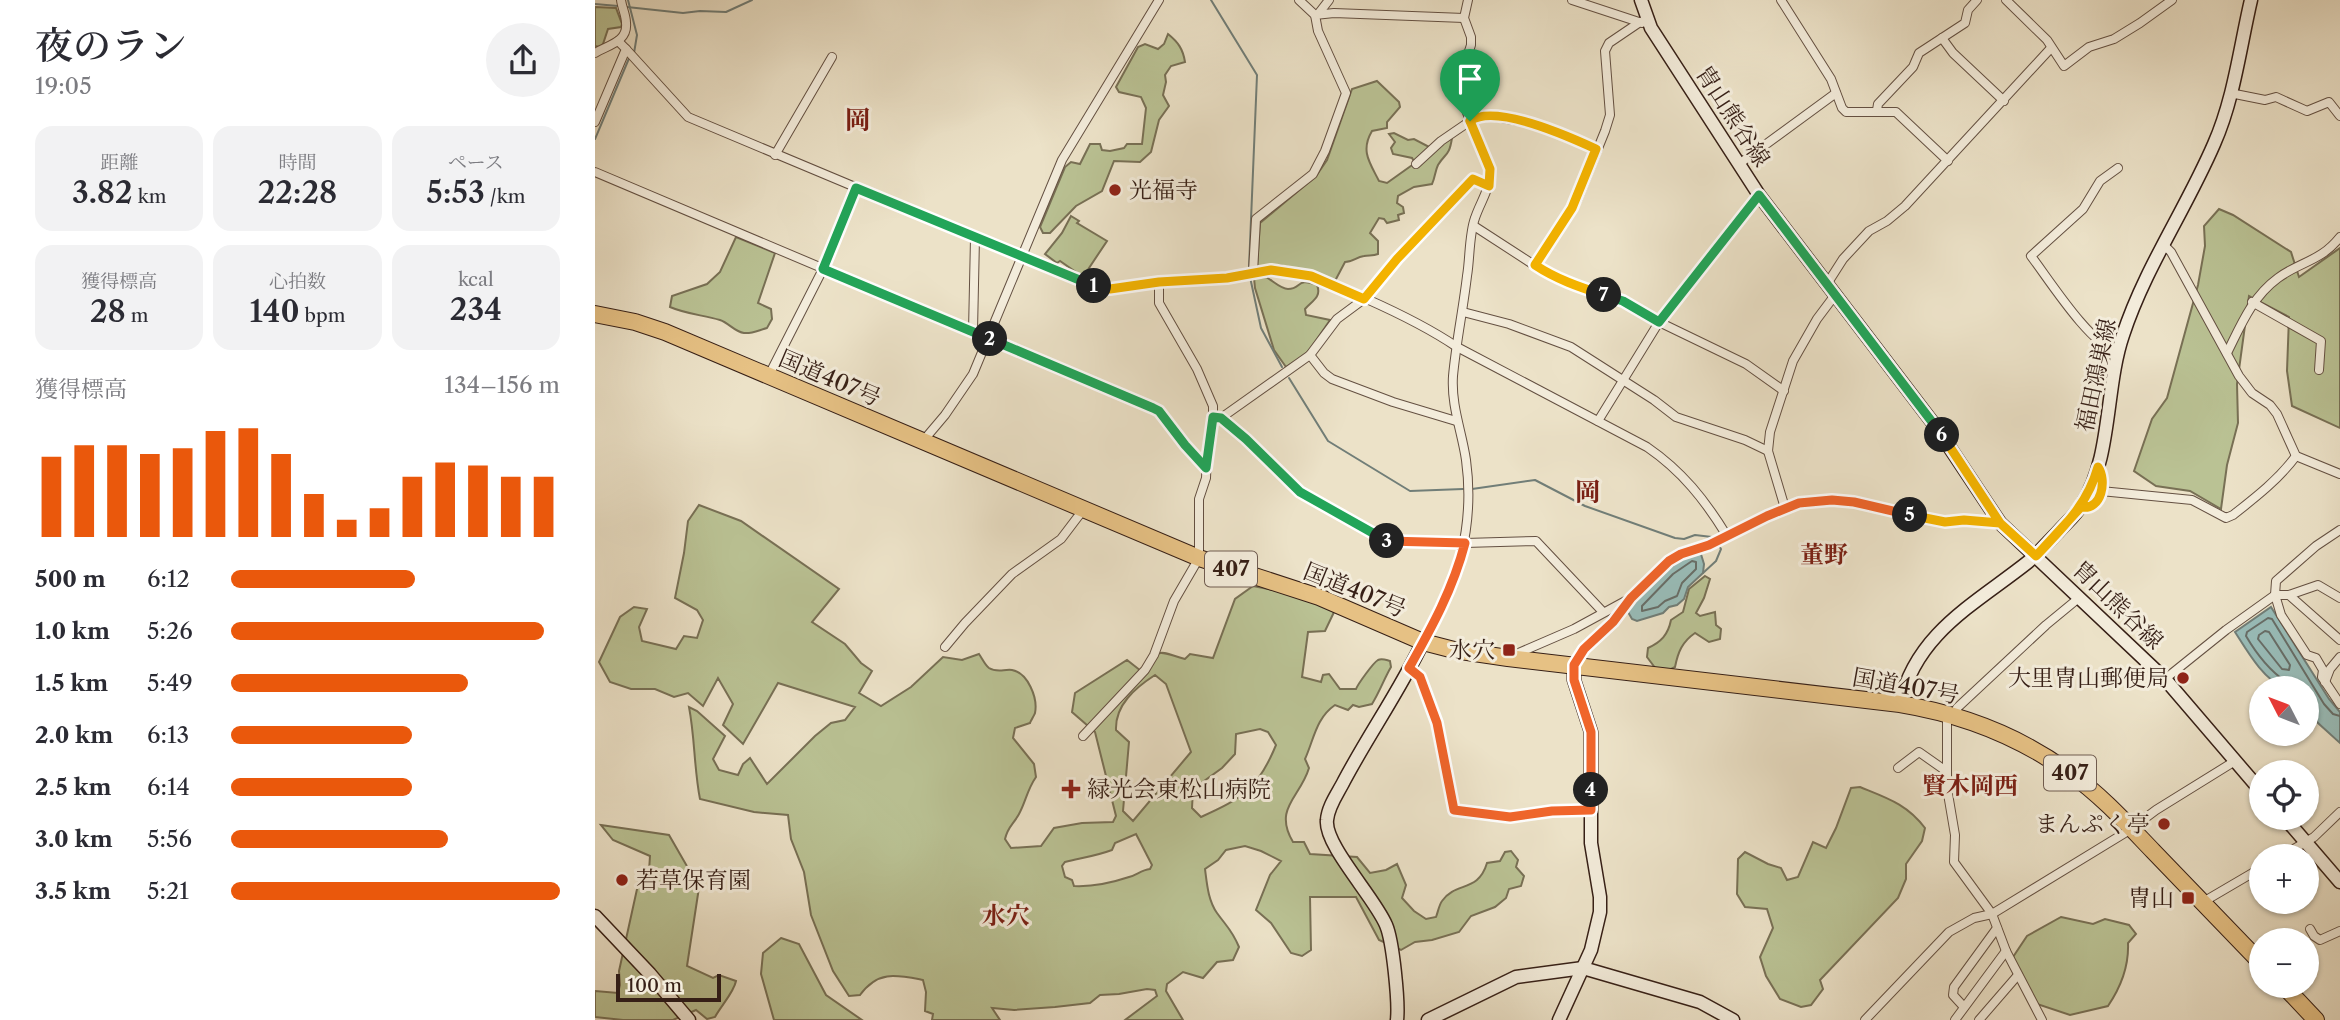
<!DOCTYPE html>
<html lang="ja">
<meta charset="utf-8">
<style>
:root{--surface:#fff;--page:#f2f2f3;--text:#2b2b33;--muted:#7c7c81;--accent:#ea580c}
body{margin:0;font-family:"Libre Caslon Text","Noto Serif JP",serif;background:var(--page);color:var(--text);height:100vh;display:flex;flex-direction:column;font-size:26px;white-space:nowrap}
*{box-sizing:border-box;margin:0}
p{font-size:23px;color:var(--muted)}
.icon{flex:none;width:38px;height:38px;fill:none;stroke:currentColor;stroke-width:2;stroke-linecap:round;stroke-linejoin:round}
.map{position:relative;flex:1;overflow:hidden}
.side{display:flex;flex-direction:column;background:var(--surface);width:595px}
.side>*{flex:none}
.needle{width:46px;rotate:312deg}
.fabs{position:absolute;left:1654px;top:676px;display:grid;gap:14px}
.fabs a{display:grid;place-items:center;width:70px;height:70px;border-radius:50%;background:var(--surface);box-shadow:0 2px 5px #0004;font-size:35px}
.scale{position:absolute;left:21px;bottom:18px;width:105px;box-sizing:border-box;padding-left:7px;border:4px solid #361f16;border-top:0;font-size:19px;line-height:24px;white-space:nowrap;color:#361f16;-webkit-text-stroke:5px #f3ecdb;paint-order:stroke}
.pin{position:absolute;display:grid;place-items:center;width:60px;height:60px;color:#fff;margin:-72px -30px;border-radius:50% 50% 50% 0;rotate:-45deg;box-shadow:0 0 7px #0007}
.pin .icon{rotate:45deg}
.km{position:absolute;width:35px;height:35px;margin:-18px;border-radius:50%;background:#222;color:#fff;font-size:19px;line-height:35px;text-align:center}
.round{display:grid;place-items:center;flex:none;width:74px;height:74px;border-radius:37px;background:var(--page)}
.head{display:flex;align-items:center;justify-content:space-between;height:119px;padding:0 35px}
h1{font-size:38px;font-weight:600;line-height:52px}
.metrics{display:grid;grid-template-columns:repeat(3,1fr);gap:10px;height:119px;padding:7px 35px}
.metrics div{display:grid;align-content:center;border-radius:18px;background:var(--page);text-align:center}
.metrics b{font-size:30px;font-weight:600}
.metrics small{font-size:19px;font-weight:400}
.metrics p{font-size:19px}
.chart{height:196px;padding:14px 35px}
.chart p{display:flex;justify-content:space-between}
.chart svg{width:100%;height:126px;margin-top:7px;stroke:var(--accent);stroke-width:6}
ul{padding:0 35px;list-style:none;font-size:23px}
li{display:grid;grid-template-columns:112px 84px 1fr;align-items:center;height:52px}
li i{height:18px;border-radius:9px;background:var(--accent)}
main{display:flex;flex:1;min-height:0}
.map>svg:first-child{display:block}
.green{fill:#bac294;stroke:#787055;stroke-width:2;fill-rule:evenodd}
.water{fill:#99bdb9;stroke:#717e78;stroke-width:2}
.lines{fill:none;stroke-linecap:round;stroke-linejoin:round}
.shore{stroke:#686e68;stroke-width:2}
.stream{stroke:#717e78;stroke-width:2}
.street-casing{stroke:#645042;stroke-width:10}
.secondary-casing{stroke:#361f16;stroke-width:15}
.highway-casing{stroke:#361f16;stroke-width:18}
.street{stroke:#f3ecdb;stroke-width:8}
.secondary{stroke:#f3ecdb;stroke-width:12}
.highway{stroke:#e6c184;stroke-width:16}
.split-1-casing{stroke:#fff;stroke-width:14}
.split-2-casing{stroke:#fff;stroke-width:14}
.split-3-casing{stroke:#fff;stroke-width:14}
.split-4-casing{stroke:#fff;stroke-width:14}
.split-5-casing{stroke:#fff;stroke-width:14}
.split-6-casing{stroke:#fff;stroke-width:14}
.split-7-casing{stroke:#fff;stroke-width:14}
.split-8-casing{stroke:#fff;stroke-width:14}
.split-1{stroke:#f5b400;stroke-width:9}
.split-2{stroke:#22a559;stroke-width:9}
.split-3{stroke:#22a559;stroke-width:9}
.split-4{stroke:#f0652b;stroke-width:9}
.split-5{stroke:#f0652b;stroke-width:9}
.split-6{stroke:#f5b400;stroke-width:9}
.split-7{stroke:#22a559;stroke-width:9}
.split-8{stroke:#f5b400;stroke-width:9}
.poi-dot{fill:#8f2418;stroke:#f3ecdb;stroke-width:2.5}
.labels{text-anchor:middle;stroke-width:6;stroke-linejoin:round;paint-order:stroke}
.shield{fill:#f3ecdb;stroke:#6f5c51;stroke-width:2}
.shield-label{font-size:21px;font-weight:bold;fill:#361f16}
.street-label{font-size:23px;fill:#361f16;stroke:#f3ecdb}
.poi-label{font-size:23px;fill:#361f16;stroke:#f3ecdb;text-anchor:end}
.neighbourhood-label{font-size:24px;font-weight:bold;fill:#7a1f14;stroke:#f3ecdb}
.quarter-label{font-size:26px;font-weight:bold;fill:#7a1f14;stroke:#f3ecdb}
</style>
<main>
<section class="side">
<div class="head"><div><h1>夜のラン</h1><p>19:05</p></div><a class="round"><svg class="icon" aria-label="share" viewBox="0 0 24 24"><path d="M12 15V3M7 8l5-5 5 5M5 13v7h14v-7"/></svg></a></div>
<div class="metrics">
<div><p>距離</p><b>3.82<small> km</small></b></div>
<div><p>時間</p><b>22:28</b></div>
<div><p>ペース</p><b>5:53<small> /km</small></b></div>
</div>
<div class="metrics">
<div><p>獲得標高</p><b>28<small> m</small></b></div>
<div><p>心拍数</p><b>140<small> bpm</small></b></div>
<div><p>kcal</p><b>234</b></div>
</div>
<div class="chart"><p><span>獲得標高</span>134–156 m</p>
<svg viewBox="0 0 160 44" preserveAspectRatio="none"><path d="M5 44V16M15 44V12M25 44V12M35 44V15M45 44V13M55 44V7M65 44V6M75 44V15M85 44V29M95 44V38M105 44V34M115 44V23M125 44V18M135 44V19M145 44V23M155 44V23"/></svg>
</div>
<ul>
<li><b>500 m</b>6:12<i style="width:56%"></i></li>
<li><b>1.0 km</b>5:26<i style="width:95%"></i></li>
<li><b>1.5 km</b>5:49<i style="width:72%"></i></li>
<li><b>2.0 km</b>6:13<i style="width:55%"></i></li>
<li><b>2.5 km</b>6:14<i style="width:55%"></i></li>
<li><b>3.0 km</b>5:56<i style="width:66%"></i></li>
<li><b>3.5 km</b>5:21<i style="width:100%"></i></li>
</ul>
</section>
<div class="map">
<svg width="1745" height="1020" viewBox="0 0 1745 1020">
<rect width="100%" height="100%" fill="#ece2c8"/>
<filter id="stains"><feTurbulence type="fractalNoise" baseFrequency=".00286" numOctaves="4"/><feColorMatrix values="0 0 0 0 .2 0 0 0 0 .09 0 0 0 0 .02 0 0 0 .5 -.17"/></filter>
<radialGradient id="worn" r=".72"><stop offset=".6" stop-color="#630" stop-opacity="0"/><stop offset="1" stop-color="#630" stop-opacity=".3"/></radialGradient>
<g class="green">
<polygon points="0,7 21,8 27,24 26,27 13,29 8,44 5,47 0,46"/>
<path d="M573 34C583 42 588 49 590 62L576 66 570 75 571 82 568 95 574 106 564 120 556 152 545 162 519 161 507 191 481 206 455 233H448L445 227 470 167 476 162 485 164 495 144H505L507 150 515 151 529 148 532 144H547L551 108 546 97 524 92 521 87 543 47 550 44 563 49 569 44Z"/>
<path d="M782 81 804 102 805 107 792 122V128L777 131C765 151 775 163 784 181L792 183 820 163 817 158 798 154 796 148 800 142 794 134 799 133 813 140 819 139 838 149 857 138C854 157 851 152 843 165 840 171 840 178 837 184L819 187 803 196 802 203 808 207 809 213 803 215 804 220 792 223 789 219 784 218 775 233 783 241V254C778 256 774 255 769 256 761 257 758 262 750 262L740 281 721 273 684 265 662 267 665 223 721 176 732 160 757 89Z"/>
<polygon points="1624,209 1638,215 1696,252 1704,277 1745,248 1745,428 1697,406 1692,371 1694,317 1654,296 1642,384 1643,423 1632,465 1626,509 1595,491 1561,486 1539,471 1557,419 1572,398 1603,285 1610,246 1609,226"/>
<polygon points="476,216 484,221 482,223 512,241 488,277 465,261 462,263 450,254 467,233"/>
<path d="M141 237 180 253 163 303 176 309 177 319 172 328C164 330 157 334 149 333 140 332 134 323 125 320 108 315 91 314 75 307L77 296 112 284 125 272Z"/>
<path d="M671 277C678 281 686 289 693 289 707 289 701 277 722 285 727 297 717 301 710 309L711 315 735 320 712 354 691 367 679 350 660 288 659 278Z"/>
<path d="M104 505 146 521 244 589 217 622 250 644 266 663 277 671 264 693 286 706 316 687 348 657 367 660 384 654C387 658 390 665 394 668 402 673 409 669 417 670 433 673 443 698 440 713 440 714 435 722 435 723L420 728 418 738 439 764 441 777C432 790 431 801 424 814 418 825 413 826 410 839L416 848 446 846 459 828 487 823 518 822 521 816 500 732 477 712 480 693 532 660 546 671C567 647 561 651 590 659L595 654 618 658 640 599 658 586 683 591 740 610 730 631 713 632 707 677 726 682 728 675 734 674 745 689H761C763 684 778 663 783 660 787 658 791 660 795 661L796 667C789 679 785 691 777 704L764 707 758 705 753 710 740 705C721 718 719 739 710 759L714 768C705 798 678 808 698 842H709L715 854 762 857 775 873 791 870 802 864 811 885 807 898 819 911 831 919 841 917C843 912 844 905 847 901 861 881 883 893 892 863L905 861 910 852 916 851 923 860 921 867 929 876 926 886 914 889 911 898 900 907 876 916 864 932 837 940 820 942 806 950 784 940 761 897H715L716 950 707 956 696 953 676 923 661 910 675 875 686 861 666 851 650 846 631 850 623 860 610 869C612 884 613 900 622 913 632 927 637 930 644 947L638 960 622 962 608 978 588 972 572 984 571 991 588 1020H530L562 996 560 990 552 989 524 994 505 995 495 1003 460 1007 419 1010 397 1008 405 1020H337L338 1014 330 1011 331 992 328 980C302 975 283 970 265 995L254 996 238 971 216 915 209 872 196 839 193 815 159 812 105 799C99 769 100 738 94 707L102 711 130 736 118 759 124 770 143 775 148 764 155 758 172 784 220 736 236 723 250 720 260 707 183 683 148 744 128 725 138 704 123 678 108 706 93 693 79 697 60 689H36L15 682 4 662 25 617 39 607 52 609 44 627 47 641 81 649 89 636 102 638 108 620 102 610 80 598 89 553 93 521ZM560 675 571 684 596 752 538 821 528 811 534 742 521 730C520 705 540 688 560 675ZM665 729 673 732 681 745C663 789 648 798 606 817L597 808 598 789 627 768 640 754 641 734ZM541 834 557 865 555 869C546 870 542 875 534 877 516 883 499 887 479 886L477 880 470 877 467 866 470 862C486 858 501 856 517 850L520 843Z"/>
<path d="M1110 576 1115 579 1109 598 1101 613 1105 616 1120 612 1121 625 1126 629 1125 639 1114 642 1100 633C1087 642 1083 652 1080 667L1076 669H1061L1052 657 1053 648C1066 642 1073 635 1076 620L1088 612 1094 589Z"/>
<path d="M1265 787C1292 798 1312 804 1330 828L1327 841 1311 864V879L1303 898 1225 980 1228 989 1216 1005 1206 1007 1185 999 1171 976 1165 957 1178 928 1172 909 1150 907 1142 894 1143 859 1150 852 1173 864 1186 868 1192 880 1203 877 1218 842 1231 848 1241 828 1256 788Z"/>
<path d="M6 825 74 835 93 868 105 881 92 966 118 978 124 975 141 981C139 992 126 1006 120 1017L112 1019 101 1010 78 1020H28L0 1017V991L23 993 25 985 24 971 44 880 54 871 55 856 18 840Z"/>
<path d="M1466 917 1498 924 1510 919 1534 925 1541 934 1533 943C1534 966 1526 987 1513 1006L1475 1015 1439 1003 1418 957 1432 936Z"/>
<polygon points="186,938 204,944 231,995 267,1020 179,1020 166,974 168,953"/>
</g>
<g class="water">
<path d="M1105 551 1109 564 1108 573 1093 587 1089 599 1082 605 1074 607 1068 613 1042 621 1037 619 1033 612 1037 605C1058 585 1076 560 1105 551Z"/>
<path d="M1676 607 1734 699 1745 712V743L1723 723 1712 707V688C1704 688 1696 689 1689 687 1669 681 1651 649 1640 632Z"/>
</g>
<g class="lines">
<g class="shore">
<polygon points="1097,561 1101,562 1101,569 1087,583 1082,596 1070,601 1063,607 1047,611 1047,606 1078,574"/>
<polygon points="1670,631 1674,632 1695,665 1694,670 1687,669 1663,639 1664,635"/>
<path d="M1692 688 1690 681C1674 670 1661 653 1651 636L1652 632 1673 618 1677 619 1729 704 1738 714 1745 716"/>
</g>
<g class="stream">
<polyline points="33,0 42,35 39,53"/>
<polyline points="616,0 662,75 654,268"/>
<polyline points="0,4 23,6"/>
<polyline points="32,7 88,13 105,11 131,12 157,0"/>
<polyline points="0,139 35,56"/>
<polyline points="655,277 666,328 687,367"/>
<polyline points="694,378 733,441 815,491 868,489"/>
<polyline points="877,489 940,480 990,506 1080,538 1089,539 1100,535 1117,537 1119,539"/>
<polyline points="1108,573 1121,561 1126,549 1123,544"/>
</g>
<g class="street-casing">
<g id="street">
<polyline points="977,0 1047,23"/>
<polyline points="1186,0 1236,79 1247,108 1251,112 1301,112 1353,161"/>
<polyline points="1411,0 1452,40 1469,66 1494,47 1519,39 1545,23 1577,0"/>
<polyline points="724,13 734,0"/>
<polyline points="720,15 739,13 869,18"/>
<polyline points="1347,38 1358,53 1409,101"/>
<path d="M31 49 93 117 494 285C520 290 538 285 563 283 586 280 610 281 633 278 647 275 661 270 675 270 719 269 825 322 862 347L1052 447C1087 471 1110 500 1132 536"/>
<path d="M0 53C13 45 33 42 31 23 31 15 27 8 26 0"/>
<polyline points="1635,93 1670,100 1681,97 1712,111 1734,102 1745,116"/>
<polyline points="1282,110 1283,104 1318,67 1324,53 1370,23 1373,10 1382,0"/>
<polyline points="0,122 31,49 23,41"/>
<polyline points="180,155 237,57"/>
<polyline points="821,164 846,141 881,117 889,115 936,123 1001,149"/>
<polyline points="1144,164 1241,93"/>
<polyline points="0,172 558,408 564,411 590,445 611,468"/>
<polyline points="879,226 953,274 978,285 1028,301 1064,322 1151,364 1189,391"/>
<polyline points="1568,244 1576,252 1644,376 1657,393 1675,405 1682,414 1701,456 1745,474"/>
<polyline points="940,265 982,200 1010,131 1015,115 1010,51 1014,43 1045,22"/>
<polyline points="658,272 661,219 718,174 730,151 751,93 723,31 720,15 704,0"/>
<polyline points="1232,284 1248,259 1274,231 1292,221 1310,206 1456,48"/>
<polyline points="1657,302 1726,341 1724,370"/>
<polyline points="868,312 914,324 976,347 1059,400 1081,417 1150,440 1173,451"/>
<polyline points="378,331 380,238"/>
<path d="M1522 352C1494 343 1455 281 1436 256L1488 209 1505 181 1523 168"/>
<path d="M1632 353C1646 325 1657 297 1683 278 1706 261 1725 262 1745 237"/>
<polyline points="715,355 729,373 737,379 798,402 861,421"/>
<polyline points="173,377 228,269 261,188"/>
<polyline points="618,417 626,418 651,439 705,492 790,541 870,543 941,541 1008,612"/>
<polyline points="626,418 715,355 742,319 769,299 802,259 878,179 894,186"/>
<polyline points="1003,421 1064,322 1164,195"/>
<polyline points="328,441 350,415 378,374 467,160 564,0"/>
<path d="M1506 491 1597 500 1631 518 1638 515C1661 497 1683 480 1701 456"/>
<path d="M1486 507C1507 511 1512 480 1503 467"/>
<polyline points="1190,508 1173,451 1175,432 1198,361 1222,319 1240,295"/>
<polyline points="1745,530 1721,546 1681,581 1680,595 1686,615 1712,655 1721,658 1728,670 1727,677 1745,704"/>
<polyline points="1694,595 1745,640"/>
<path d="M828 642C863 588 880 525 871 460 867 432 856 406 858 376 861 343 868 310 872 276 875 259 874 234 880 218 886 200 896 189 895 168L868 103 865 78 876 45V37L869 18 873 0"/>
<polyline points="350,647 370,623 417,574 466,539 488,510"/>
<polyline points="919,655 979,629 1036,598 1068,566 1086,554 1114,545 1172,516 1204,503 1237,500 1259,502 1333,520 1405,523"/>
<path d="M979 665C987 640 1022 625 1036 598"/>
<polyline points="814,668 825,677 842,723 859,810 915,817 957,811 996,810"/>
<polyline points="1570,679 1631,630 1680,595 1694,595 1723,585 1745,598"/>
<polyline points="1730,682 1735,669 1745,657"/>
<polyline points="1352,714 1352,788 1360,835 1359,862 1397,914 1411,951 1447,1020"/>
<polyline points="1359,716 1362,708 1451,625 1485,597"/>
<polyline points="488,736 550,670 559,655 579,601 604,558 604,499 611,478 612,454 618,417 618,406 602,369 564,303 564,283"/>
<polyline points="1303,768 1324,752 1351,771"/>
<polyline points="1687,856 1719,837 1745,812"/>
<polyline points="1608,902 1666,868"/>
<polyline points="1715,929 1719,936 1725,940 1745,931"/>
<polyline points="1369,1007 1358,995 1359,987 1402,928"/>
<polyline points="1270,1020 1354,932 1379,918 1397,914 1533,831 1561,810 1640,761"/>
<polyline points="1360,1020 1411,951"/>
<polyline points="1384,1020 1423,975"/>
</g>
</g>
<g class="secondary-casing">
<g id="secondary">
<polyline points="1046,0 1056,28 1164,195 1341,427 1405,523 1570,679 1666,791"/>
<path d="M1305 704C1321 633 1380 604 1433 562 1444 553 1453 542 1463 532 1471 523 1481 515 1487 504 1517 458 1510 387 1528 335 1550 268 1591 209 1619 144 1639 99 1645 47 1656 0"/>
<polyline points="1689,817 1745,882"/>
<polyline points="0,916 55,974 94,1020"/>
<path d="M802 1020C804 1003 798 941 791 925 780 898 729 845 732 820 733 806 743 793 749 781 774 734 805 690 828 642"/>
<polyline points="833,1020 921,977 988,968 1105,1002 1138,1020"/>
<polyline points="964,1020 996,950 1005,912 1005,897 996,843 996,732 979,680 979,665"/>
</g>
</g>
<g class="highway-casing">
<g id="highway">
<path d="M0 314 40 322 70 332 604 558 724 597 828 642 859 650 913 658 1305 704C1366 714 1426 737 1476 774 1507 796 1532 824 1558 851 1594 888 1630 926 1666 963"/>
<polyline points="1688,985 1721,1020"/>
</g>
</g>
<use href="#street" class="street"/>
<use href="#secondary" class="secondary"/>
<use href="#highway" class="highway"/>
</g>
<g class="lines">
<g class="split-1-casing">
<polyline id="split-1" points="499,286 515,289 564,282 632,278 676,270 716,276 769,299 802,259 878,179 894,186 895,169 875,121"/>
</g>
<g class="split-2-casing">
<polyline id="split-2" points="395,339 228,269 261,188 499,286"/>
</g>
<g class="split-3-casing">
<polyline id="split-3" points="395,339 558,408 564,411 590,445 611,468 618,417 626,418 651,439 705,492 792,541"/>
</g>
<g class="split-4-casing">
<path id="split-4" d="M792 541 870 543C858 589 837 627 814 668L825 677 842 723 859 810 915 817 957 811 996 810V790"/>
</g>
<g class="split-5-casing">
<polyline id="split-5" points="996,790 996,732 979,680 979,665 989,649 1018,622 1036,598 1074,561 1086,554 1114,545 1172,516 1204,503 1237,500 1259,502 1315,515"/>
</g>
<g class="split-6-casing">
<path id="split-6" d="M1315 515 1350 522 1369 520 1405 523 1441 556C1468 527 1492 506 1503 467 1512 480 1507 511 1486 507L1441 556 1405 523 1347 435"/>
</g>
<g class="split-7-casing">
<polyline id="split-7" points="1009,295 1028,301 1064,322 1164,195 1347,435"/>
</g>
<g class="split-8-casing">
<path id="split-8" d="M875 121C900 103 975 137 1001 149L977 208 940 265C961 279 984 287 1009 295"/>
</g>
<use href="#split-1" class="split-1"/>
<use href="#split-2" class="split-2"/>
<use href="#split-3" class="split-3"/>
<use href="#split-4" class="split-4"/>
<use href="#split-5" class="split-5"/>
<use href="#split-6" class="split-6"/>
<use href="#split-7" class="split-7"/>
<use href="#split-8" class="split-8"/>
</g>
<g class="poi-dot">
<circle cx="520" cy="190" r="7"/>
<rect x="907" y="643" width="14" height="14" rx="3.5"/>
<circle cx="1588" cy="678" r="7"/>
<path d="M472.5 778.5h7v7h7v7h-7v7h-7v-7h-7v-7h7z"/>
<circle cx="1569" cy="824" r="7"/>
<circle cx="27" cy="880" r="7"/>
<rect x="1586" y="891" width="14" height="14" rx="3.5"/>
</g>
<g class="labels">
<g class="shield">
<rect x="610" y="551.5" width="52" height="35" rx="5"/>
<rect x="1449" y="755.5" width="52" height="35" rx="5"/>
</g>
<g class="shield-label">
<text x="636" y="576">407</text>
<text x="1475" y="780">407</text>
</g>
<g class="street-label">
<text transform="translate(1138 116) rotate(57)" y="8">胄山熊谷線</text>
<text transform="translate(1501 375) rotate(-78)" y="8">福田鴻巣線</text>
<text transform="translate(235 378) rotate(23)" y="8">国道407号</text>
<text transform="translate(760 590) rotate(22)" y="8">国道407号</text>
<text transform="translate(1523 605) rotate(44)" y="8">胄山熊谷線</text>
<text transform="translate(1311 686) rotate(10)" y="8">国道407号</text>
</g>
<g class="poi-label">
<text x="534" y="198" text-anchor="start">光福寺</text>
<text x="900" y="658">水穴</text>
<text x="1574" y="686">大里冑山郵便局</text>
<text x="492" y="797" text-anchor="start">緑光会東松山病院</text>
<text x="1555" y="832">まんぷく亭</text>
<text x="41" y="888" text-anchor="start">若草保育園</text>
<text x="1579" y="906">冑山</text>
</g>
<g class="neighbourhood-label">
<text x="1229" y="563">董野</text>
<text x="1375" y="794">賢木岡西</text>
<text x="411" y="924">水穴</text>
</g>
<g class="quarter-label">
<text x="263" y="129">岡</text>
<text x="993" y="501">岡</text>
</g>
</g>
<rect width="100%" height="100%" filter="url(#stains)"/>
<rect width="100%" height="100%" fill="url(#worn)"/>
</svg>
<div class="fabs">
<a><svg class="needle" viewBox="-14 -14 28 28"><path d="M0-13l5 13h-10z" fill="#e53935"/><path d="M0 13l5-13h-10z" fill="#7c7c81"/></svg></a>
<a><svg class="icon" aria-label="locate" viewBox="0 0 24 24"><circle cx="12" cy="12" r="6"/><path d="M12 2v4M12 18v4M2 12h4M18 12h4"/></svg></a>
<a>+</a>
<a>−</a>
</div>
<div class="scale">100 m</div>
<div class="pin" style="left:875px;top:121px;background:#1e9e55"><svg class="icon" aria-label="arrive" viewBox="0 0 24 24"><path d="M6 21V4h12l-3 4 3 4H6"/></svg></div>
<b class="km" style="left:499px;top:286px">1</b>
<b class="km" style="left:395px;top:339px">2</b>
<b class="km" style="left:792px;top:541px">3</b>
<b class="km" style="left:996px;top:790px">4</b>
<b class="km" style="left:1315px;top:515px">5</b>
<b class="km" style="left:1347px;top:435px">6</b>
<b class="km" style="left:1009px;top:295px">7</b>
</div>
</main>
